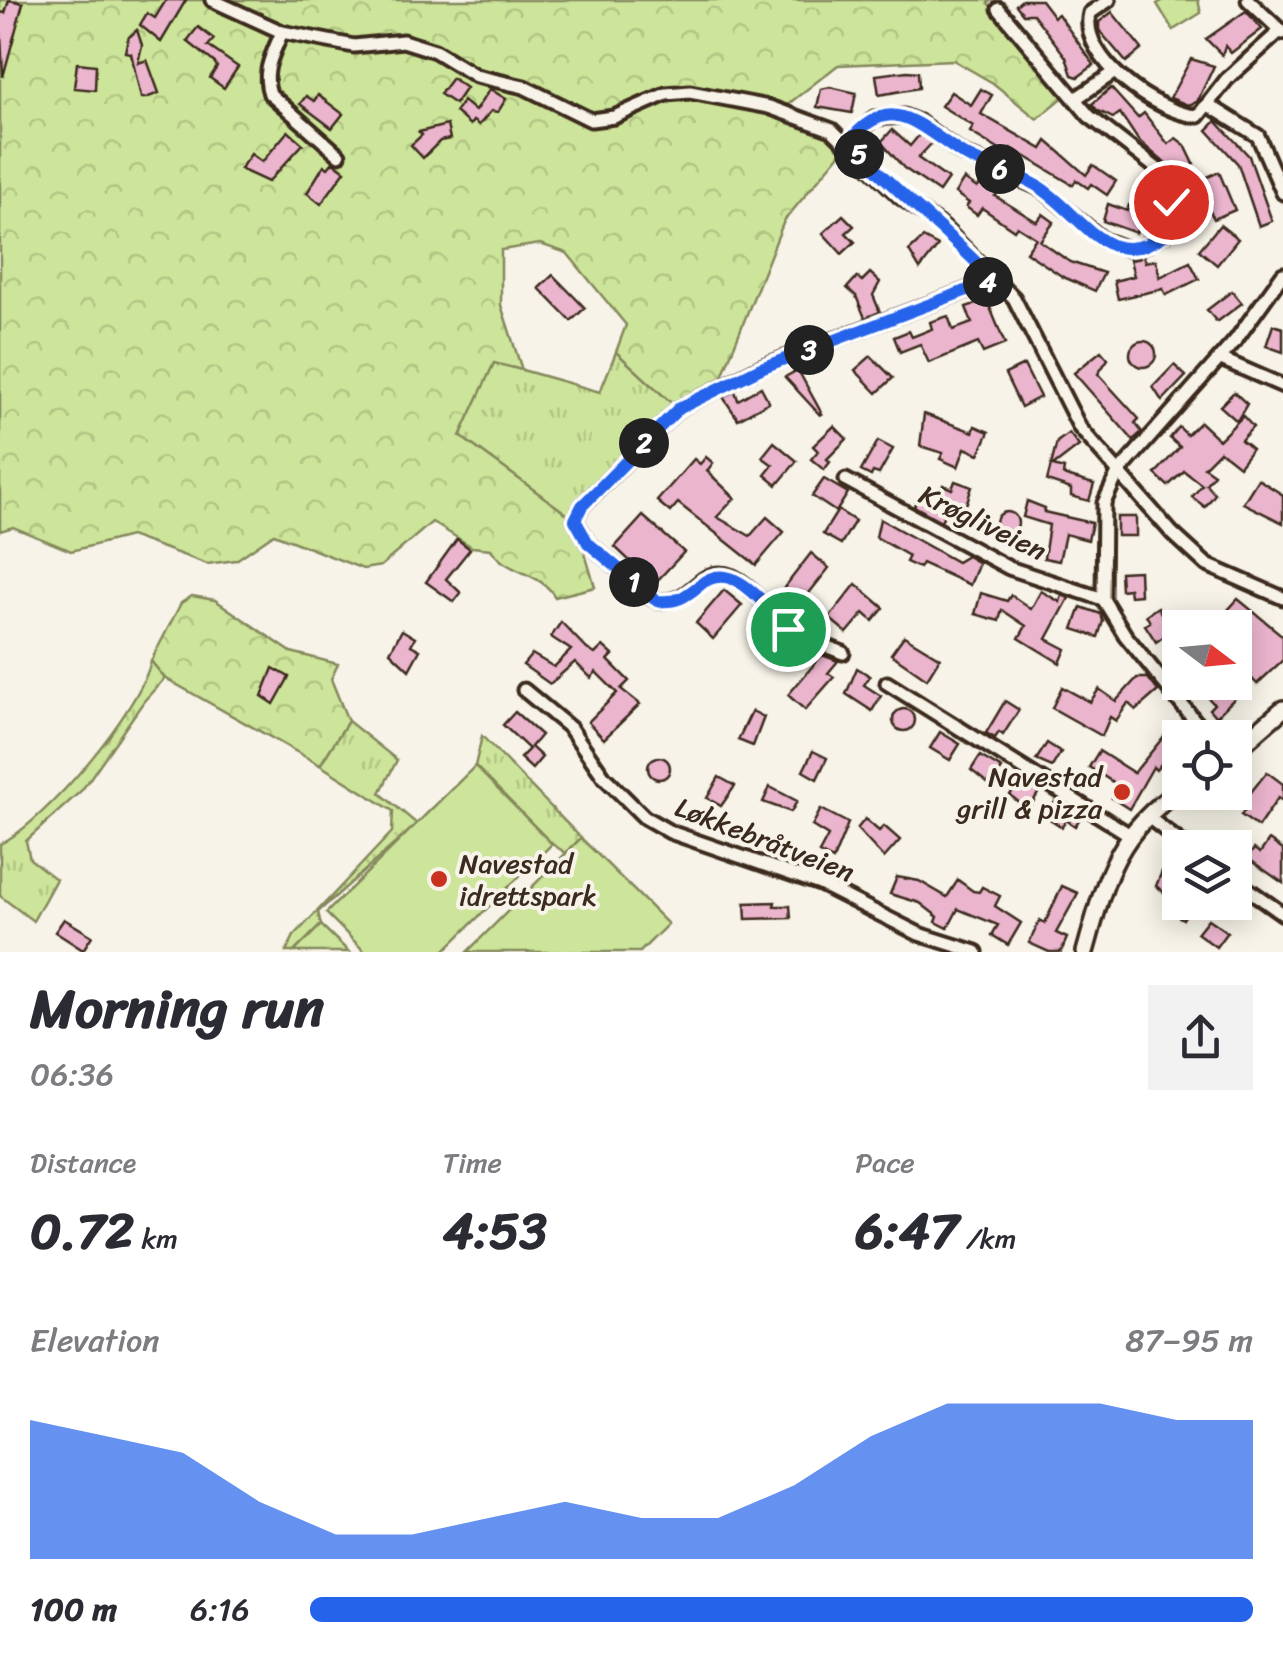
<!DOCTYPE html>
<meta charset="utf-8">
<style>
:root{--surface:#fff;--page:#f2f2f3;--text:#2b2b33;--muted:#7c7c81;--accent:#2563eb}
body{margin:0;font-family:Sriracha,sans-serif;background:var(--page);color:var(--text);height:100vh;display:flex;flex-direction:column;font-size:38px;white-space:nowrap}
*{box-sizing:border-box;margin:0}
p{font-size:32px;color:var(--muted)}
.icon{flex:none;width:55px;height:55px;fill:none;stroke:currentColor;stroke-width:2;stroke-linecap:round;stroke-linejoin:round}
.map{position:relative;height:952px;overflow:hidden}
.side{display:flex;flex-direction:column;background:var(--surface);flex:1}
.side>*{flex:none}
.needle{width:65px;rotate:106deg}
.tools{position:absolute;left:1162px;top:610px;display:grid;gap:20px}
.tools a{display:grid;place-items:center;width:90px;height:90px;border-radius:0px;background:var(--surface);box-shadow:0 5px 25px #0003;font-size:50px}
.pin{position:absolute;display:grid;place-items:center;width:85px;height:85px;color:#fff;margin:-42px;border:5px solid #fff;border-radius:50%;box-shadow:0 2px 10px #0007}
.km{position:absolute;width:50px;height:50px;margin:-25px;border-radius:50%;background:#222;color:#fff;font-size:28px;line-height:50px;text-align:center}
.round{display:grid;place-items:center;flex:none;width:105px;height:105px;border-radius:0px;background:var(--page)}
.head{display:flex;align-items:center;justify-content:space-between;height:170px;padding:0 30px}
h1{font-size:55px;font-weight:700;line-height:75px}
.metrics{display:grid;grid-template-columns:repeat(3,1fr);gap:15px;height:170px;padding:10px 30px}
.metrics div{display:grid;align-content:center}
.metrics b{font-size:50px;font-weight:700}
.metrics small{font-size:28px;font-weight:400}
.metrics p{font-size:28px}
.chart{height:280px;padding:20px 30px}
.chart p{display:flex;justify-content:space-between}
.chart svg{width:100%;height:180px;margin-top:10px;fill:var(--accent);opacity:.7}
ul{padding:0 30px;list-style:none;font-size:32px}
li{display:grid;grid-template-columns:160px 120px 1fr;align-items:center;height:75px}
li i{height:25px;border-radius:12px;background:var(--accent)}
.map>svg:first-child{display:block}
.grass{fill:url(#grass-tufts);stroke:#84885c;stroke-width:2.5}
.forest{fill:url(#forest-crowns);stroke:#84885c;stroke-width:2.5}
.green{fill:#cde59a;stroke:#84885c;stroke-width:2.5}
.building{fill:#ebb5ce;stroke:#3b2a1e;stroke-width:2.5}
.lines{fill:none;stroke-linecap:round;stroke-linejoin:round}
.street-casing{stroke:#3b2a1e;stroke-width:19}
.secondary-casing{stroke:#3b2a1e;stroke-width:22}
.street{stroke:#f7f3e8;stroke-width:11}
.secondary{stroke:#f7f3e8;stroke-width:15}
.route-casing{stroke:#fff;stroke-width:20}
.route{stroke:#2563eb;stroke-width:12}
.poi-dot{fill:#c8321e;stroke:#f7f3e8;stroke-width:4}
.labels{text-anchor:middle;stroke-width:8;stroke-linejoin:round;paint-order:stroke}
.street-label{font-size:28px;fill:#3b2a1e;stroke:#f7f3e8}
.poi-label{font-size:28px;fill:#3b2a1e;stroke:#f7f3e8;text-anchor:end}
</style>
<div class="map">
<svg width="1283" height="952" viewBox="0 0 1283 952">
<defs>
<pattern id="grass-tufts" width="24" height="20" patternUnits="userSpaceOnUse" patternTransform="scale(2.5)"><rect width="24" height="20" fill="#cde59a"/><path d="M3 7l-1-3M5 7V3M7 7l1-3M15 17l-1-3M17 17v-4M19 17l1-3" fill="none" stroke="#b1c584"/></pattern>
<pattern id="forest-crowns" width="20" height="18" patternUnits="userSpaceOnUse" patternTransform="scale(2.5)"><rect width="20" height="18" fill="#cde59a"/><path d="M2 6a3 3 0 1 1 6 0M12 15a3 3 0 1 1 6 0" fill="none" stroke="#b1c584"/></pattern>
</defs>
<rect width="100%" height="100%" fill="#f7f3e8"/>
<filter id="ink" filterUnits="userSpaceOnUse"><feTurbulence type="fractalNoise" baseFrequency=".01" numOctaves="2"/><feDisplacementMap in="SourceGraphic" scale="20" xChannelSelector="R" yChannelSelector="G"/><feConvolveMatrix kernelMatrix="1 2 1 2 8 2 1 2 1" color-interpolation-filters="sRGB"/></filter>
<g filter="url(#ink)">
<g class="grass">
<polygon points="616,352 678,409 575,520 460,436 494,362 600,392"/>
<path d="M151 661 165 678 144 701 82 790 26 841 30 859 56 879 33 921 0 896V844C45 822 139 711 151 661Z"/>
<polygon points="348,721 397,760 380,793 417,824 318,912 321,925 294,952 286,952 294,936 392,832 393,811 320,765"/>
<polygon points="482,736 581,838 566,853 552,844 475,766"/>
</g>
<g class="forest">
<path d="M0 0H992L988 3 1066 95 1037 119 993 83 953 60 838 65 787 105 784 111 849 143 784 221 717 389 678 409 616 352 626 325 567 253 540 244 501 250V305L522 370 494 363 460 436 575 520 595 587 555 597C539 570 507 575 491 549L472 547 432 522 381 566 363 569 274 534 236 560 207 564 130 536 71 551 13 527 0 531Z"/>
<polygon points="192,596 215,600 291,652 338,664 331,679 348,721 320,765 165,678 151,661 181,603"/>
</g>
<g class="green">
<polygon points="1164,0 1198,0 1201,13 1173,30 1157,4"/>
<polygon points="475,766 552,844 443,952 365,952 326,913"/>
<polygon points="581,838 668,924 640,952 467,952"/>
<polygon points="321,925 349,952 294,952"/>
</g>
<g class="building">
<polygon points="9,0 23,3 3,77 0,12 5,13"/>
<polygon points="166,0 186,0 161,42 140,25 147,13 155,18"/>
<polygon points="1022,0 1041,0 1054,17 1058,14 1094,65 1078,77 1072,75 1066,57 1033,14 1023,14 1016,5"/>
<polygon points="1246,11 1262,29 1231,53 1225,46 1222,55 1206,39"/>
<polygon points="1112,12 1142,49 1126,62 1099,30 1099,22"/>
<polygon points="198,27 214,39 208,46 238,67 224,88 210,78 217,67 215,63 187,41"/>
<polygon points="137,30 142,45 138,63 147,60 159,93 146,98 141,98 131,53 125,52 128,38"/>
<polygon points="1191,59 1214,66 1197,102 1188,105 1170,98"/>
<polygon points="77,63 96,65 95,90 74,88"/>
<polygon points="907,71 918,72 919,88 879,95 876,75"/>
<polygon points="452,78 466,88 455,104 440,94"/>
<polygon points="830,87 856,93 852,113 817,107 821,89"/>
<polygon points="1111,88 1138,118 1144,113 1168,144 1176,138 1185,145 1194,164 1184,172 1173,163 1167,165 1138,140 1120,113 1113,118 1097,110 1092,104"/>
<polygon points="490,89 506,99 498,112 491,111 479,125 473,121 470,125 455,112 463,101 475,111"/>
<polygon points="981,89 992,95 981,114 1042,149 1047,141 1086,175 1093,165 1116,181 1107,195 1091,184 1088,188 1076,180 1073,185 1011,148 1008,155 970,132 973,126 941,106 951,92 971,105"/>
<polygon points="318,95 343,114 332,128 300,104 306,96 314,101"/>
<polygon points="1216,121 1249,156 1272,221 1259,226 1238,164 1207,130"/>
<polygon points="447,125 450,139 440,141 423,158 411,145 422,135 419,132"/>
<polygon points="892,130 910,146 920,134 932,143 918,158 948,179 939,192 904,168 881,142"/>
<polygon points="288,131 303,144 268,182 240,169 251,154 262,162"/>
<polygon points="333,162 345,171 321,204 307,193 324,165 328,168"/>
<polygon points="1219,172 1235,210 1214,219 1198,189 1208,185 1205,178"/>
<polygon points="990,176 1003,188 995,196 1037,222 1043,214 1054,222 1040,241 1070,262 1104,273 1095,291 1063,277 1026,252 1036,238 1017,226 1014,230 982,208 977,215 966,207 969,203 955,193 964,179 977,188"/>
<polygon points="1108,204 1127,211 1129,205 1144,210 1136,233 1103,221"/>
<polygon points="843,215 854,226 846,233 855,242 842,254 823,233"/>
<polygon points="1220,225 1238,239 1217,265 1199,250"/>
<polygon points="923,238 938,246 920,269 909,251"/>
<polygon points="1144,256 1145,262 1156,260 1160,277 1190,262 1199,279 1166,295 1163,289 1118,299 1114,281 1134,276 1130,260"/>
<polygon points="870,273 880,282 873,295 880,312 865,318 856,296 847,288 857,277 862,281"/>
<polygon points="553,275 585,308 571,321 539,288"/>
<polygon points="1232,291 1242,303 1217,322 1207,310"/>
<polygon points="987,300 1005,344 983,353 978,343 929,363 920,344 900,352 894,337 909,331 912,337 932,329 930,322 948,316 953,330 972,323 966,307"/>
<polygon points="1273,325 1283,328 1283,352 1266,346"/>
<circle cx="1143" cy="354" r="13"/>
<polygon points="1101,351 1108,359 1098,374 1139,419 1135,423 1142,432 1133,440 1074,373"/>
<polygon points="871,356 893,378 877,393 855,370"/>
<polygon points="1024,365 1040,397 1021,407 1005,374"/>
<polygon points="1174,365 1186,376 1162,401 1153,387"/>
<polygon points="798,370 822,414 820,415 785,377"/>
<polygon points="761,387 769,402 738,419 723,397 735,391 738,400"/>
<polygon points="1234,392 1247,404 1237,421 1220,406"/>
<polygon points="924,414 973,432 975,426 989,432 979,454 965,448 958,467 940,459 943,453 920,446"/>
<polygon points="1243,416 1253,427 1241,440 1252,449 1239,466 1220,451 1204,467 1214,474 1206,484 1215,494 1205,507 1192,497 1202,485 1184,471 1168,486 1155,474 1180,447 1170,438 1179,427 1187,435 1200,422 1219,440"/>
<polygon points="834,426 847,439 827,459 830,462 824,470 811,459 818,451 813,446"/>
<polygon points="1069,433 1079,446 1053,466 1064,469 1063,475 1094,484 1089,501 1071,496 1071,489 1047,481 1057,442"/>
<polygon points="878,441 893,449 879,474 873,472 871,476 861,471"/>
<polygon points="774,442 797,461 777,485 765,475 773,465 762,457"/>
<polygon points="706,457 713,463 707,471 735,498 717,517 750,536 767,517 784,532 756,565 678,503 670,512 657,501 694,459 700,464"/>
<polygon points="824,479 848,493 836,512 812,496"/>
<polygon points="1258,479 1283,495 1283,523 1243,503"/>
<polygon points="955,481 972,487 964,511 948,506 941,521 914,506 918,496 937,503 943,485 952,489"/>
<polygon points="1027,501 1045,508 1044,512 1092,523 1088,540 1065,534 1059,561 1044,558 1049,525 1023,517"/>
<polygon points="838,510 855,521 841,544 823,534"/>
<circle cx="1007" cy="523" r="11"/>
<polygon points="643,516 684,552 654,584 615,547"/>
<rect x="1117" y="517" width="19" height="19"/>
<polygon points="880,519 957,562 967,556 979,563 970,585 922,563 919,568 906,562 909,556 876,537"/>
<polygon points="457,539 470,549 446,579 461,593 454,602 426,582"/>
<polygon points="811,553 829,568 802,602 784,588"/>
<polygon points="1139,571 1140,595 1130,596 1129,589 1121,590 1120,572"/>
<polygon points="856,584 884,608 873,621 864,613 847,633 829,618"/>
<polygon points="724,590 742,605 713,639 696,623"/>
<polygon points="1041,591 1060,602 1062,595 1069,598 1047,639 1066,649 1060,663 1019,638 1026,626 1002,610 999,621 975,614 981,593 1007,601 1011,595 1031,609"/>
<polygon points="1238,599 1283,636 1283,660 1257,684 1243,669 1235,677 1235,633 1241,628 1227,611"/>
<polygon points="1081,607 1101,614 1103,621 1098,637 1073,629"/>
<polygon points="1158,607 1170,632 1156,642 1145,625 1150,622 1146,615"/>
<polygon points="561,622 587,649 595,654 603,646 613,655 608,660 629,681 621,689 640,704 604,739 588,722 617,693 596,672 591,678 575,662 550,684 523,665 532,654 554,667 571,650 551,637"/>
<polygon points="402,630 415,638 411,645 420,650 409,670 390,652"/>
<polygon points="904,636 940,658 927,679 891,654"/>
<polygon points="822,655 838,661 828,673 834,677 805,710 788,695"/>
<polygon points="273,668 289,677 274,704 262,696"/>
<polygon points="857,668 870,676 864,685 881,696 872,711 846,694"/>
<polygon points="1137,678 1148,678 1158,691 1136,710 1128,703 1116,721 1110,717 1102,736 1052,708 1062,687 1090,702 1099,689 1116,701"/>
<polygon points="1193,682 1219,682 1235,698 1216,717 1209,709 1214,704"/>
<polygon points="1005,701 1019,710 1003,735 999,732 995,738 986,733"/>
<circle cx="904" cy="720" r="11"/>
<polygon points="752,711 764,717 753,746 738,740"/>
<polygon points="515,712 541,735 531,747 542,757 532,769 520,758 529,749 503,725"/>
<polygon points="940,732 960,744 950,760 930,748"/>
<polygon points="1165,735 1177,745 1156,770 1153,767 1129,809 1112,798 1119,786 1089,767 1099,751 1134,773"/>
<polygon points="1047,743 1061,752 1052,767 1036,760"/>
<polygon points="813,751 827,758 817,779 803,771"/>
<polygon points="980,756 1002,769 991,786 971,770"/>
<circle cx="659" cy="768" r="11"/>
<polygon points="1267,772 1283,784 1283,801 1278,798 1258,827 1241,815 1244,811 1239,807"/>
<polygon points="719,777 735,786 721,806 707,798"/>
<polygon points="1020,780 1039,792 1028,810 1010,795"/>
<polygon points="770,787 797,801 791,812 763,802"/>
<polygon points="1055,802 1081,817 1075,826 1066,820 1062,827 1045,816"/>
<polygon points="821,809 848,823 833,860 819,853 828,836 812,826"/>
<polygon points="865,819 879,831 884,826 900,840 884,858 857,829"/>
<polygon points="1269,840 1283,850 1283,883 1247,858 1254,849 1260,853"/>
<polygon points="1167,859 1180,867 1180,902 1190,907 1183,919 1169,911 1175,901 1156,886"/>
<polygon points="897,877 919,881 947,897 958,880 973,891 979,892 982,887 1000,896 995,906 1021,923 1008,945 992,935 998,925 958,909 948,928 936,922 938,917 920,903 890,894"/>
<polygon points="1062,886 1078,893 1056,933 1067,938 1061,952 1049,952 1029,943 1040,920 1045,923"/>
<polygon points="775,902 774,906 790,906 791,918 746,919 745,903"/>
<polygon points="64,919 92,936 83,950 55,932"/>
<polygon points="1208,919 1227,932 1216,947 1197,933"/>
</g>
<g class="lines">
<g class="street-casing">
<g id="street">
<polyline points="212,0 282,32 354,46 403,41 435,51 476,76 524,87 591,120 614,117 666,94 690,92 769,107 832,130 900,197 943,227 1014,298 1080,428 1172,533 1207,565 1283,598"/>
<path d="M1109 0 1090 13C1078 58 1158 114 1198 116L1227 79 1280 31"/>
<polyline points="1248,0 1283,33"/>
<path d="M282 32C273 54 262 71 270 94L339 155"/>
<polyline points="1075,99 1115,72"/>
<polyline points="1210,106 1258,136 1283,193"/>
<polyline points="849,143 874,118 904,116 919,122 961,153 1042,189 1103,240 1134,251 1164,235 1171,202 1160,171 1089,116 999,9"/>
<polyline points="1221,359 1283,386"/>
<polyline points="846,480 1009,568 1103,599"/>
<path d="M843 653C825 645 801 639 786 627 767 612 746 573 719 574 695 575 691 604 657 601L588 543 575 520 582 506 678 409 761 367 994 280"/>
<polyline points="887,683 1130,835"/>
<polyline points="524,690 570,728 604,777 644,817 670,832 820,884 919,934 976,952"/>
<polyline points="1209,738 1125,635 1103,599 1104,503 1118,473 1235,341 1283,274"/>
<polyline points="1147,816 1188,848"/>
<polyline points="1235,880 1283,914"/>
</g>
</g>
<g class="secondary-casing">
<g id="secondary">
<polyline points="1235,751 1283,709"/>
<path d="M1085 952C1105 881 1115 833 1180 790"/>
</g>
</g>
<use href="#street" class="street"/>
<use href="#secondary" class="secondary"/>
</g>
</g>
<g class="lines" filter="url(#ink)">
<g class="route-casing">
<path id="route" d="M788 629C765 606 733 557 700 585 685 597 677 603 657 601L588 543 575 520 582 506 678 409 761 368 994 280C947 231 895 192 849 142 889 91 917 124 958 151 981 167 1012 171 1036 185 1081 211 1106 276 1164 235L1171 202"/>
</g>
<use href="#route" class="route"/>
</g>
<g class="poi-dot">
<circle cx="1122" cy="792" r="10"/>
<circle cx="439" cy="879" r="10"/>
</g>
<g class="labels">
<g class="street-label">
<text transform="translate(983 522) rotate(26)" y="10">Krøgliveien</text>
<text transform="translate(765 839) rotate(21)" y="10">Løkkebråtveien</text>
</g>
<g class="poi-label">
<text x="1102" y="786">Navestad<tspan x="1102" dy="32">grill &amp; pizza</tspan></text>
<text x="459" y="873" text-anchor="start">Navestad<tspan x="459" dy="32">idrettspark</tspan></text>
</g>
</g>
</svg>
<div class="tools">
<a><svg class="needle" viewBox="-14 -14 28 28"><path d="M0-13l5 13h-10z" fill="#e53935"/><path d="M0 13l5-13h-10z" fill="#7c7c81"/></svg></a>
<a><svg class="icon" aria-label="locate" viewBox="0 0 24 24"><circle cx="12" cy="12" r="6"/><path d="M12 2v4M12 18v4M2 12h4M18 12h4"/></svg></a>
<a><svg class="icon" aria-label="layers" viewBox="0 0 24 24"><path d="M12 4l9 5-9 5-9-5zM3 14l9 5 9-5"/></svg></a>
</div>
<div class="pin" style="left:788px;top:629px;background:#1e9e55"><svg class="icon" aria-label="arrive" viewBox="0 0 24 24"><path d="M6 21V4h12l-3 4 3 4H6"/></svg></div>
<div class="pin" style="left:1171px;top:202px;background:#d93025"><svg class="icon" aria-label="check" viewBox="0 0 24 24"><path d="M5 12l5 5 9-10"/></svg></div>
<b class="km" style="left:634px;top:582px">1</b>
<b class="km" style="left:644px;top:443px">2</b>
<b class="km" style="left:809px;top:350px">3</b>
<b class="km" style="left:988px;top:282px">4</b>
<b class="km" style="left:859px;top:154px">5</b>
<b class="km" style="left:1000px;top:169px">6</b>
</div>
<section class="side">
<div class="head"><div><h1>Morning run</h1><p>06:36</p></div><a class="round"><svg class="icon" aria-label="share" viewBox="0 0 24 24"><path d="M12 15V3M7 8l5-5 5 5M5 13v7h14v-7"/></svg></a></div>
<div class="metrics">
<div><p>Distance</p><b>0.72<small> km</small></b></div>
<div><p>Time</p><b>4:53</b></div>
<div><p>Pace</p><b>6:47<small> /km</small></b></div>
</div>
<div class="chart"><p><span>Elevation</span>87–95 m</p>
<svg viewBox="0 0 160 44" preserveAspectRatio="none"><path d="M0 44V10L10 14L20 18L30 30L40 38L50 38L60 34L70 30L80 34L90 34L100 26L110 14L120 6L130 6L140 6L150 10L160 10V44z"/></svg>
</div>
<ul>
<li><b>100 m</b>6:16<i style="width:100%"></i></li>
</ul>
</section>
